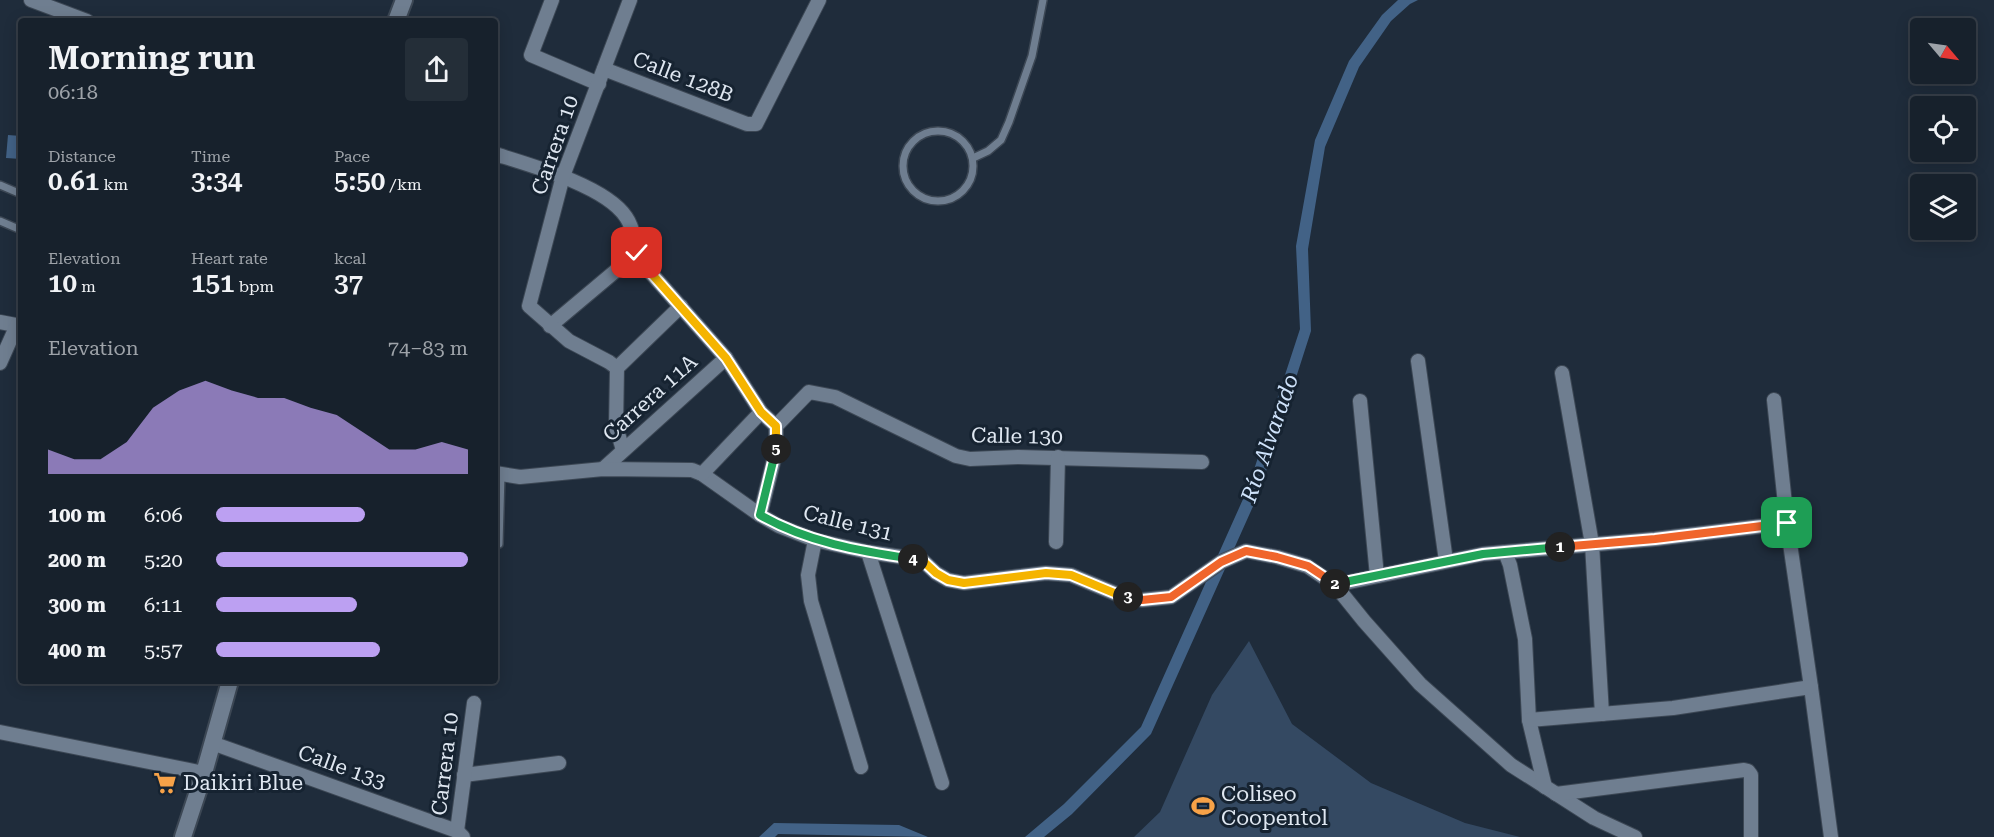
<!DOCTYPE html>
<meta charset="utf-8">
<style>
:root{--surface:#17212c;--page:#242e38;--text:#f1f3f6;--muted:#9ea3a9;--line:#363e48;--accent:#bca0f2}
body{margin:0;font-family:"Roboto Serif",serif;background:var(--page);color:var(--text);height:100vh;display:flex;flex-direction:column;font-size:22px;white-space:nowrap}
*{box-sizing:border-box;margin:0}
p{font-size:20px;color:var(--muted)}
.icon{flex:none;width:33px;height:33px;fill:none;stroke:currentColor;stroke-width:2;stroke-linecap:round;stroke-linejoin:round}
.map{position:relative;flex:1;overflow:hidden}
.side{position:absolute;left:18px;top:18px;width:480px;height:666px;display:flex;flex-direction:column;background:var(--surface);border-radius:6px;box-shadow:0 3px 15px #0003,0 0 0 2px var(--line)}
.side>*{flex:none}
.needle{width:39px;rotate:119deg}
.controls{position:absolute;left:1910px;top:18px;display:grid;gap:12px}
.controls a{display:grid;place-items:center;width:66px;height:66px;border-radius:6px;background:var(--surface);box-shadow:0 3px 15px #0003,0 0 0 2px var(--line);font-size:30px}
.pin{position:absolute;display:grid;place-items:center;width:51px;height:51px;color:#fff;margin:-26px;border-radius:12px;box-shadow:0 3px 9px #0006}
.km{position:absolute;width:30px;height:30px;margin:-15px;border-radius:50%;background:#222;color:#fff;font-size:16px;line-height:30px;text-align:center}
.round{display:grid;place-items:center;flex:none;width:63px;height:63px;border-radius:6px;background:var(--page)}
.overview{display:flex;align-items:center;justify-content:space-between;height:102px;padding:0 30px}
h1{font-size:33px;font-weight:600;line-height:45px}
.stats{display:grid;grid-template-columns:repeat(3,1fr);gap:9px;height:102px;padding:6px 30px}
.stats div{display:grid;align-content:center}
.stats b{font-size:26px;font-weight:600}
.stats small{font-size:16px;font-weight:400}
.stats p{font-size:16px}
.chart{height:168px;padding:12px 30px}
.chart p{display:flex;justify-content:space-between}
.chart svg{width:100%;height:108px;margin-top:6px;fill:var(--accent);opacity:.7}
ul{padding:0 30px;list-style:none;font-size:20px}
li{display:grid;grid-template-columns:96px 72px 1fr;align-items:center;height:45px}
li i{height:15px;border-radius:8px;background:var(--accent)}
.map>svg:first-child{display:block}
.green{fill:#344962}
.water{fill:#426286}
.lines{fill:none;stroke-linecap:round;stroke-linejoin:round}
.service-casing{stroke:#3c4754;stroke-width:10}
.minor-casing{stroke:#3c4754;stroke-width:16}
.tertiary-casing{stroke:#3c4754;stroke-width:20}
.service{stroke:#6f7e90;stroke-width:7}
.minor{stroke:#6f7e90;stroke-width:14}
.tertiary{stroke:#6f7e90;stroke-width:16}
.split-1-casing{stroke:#fff;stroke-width:12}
.split-2-casing{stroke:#fff;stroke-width:12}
.split-3-casing{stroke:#fff;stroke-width:12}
.split-4-casing{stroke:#fff;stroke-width:12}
.split-5-casing{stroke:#fff;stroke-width:12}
.split-6-casing{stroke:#fff;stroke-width:12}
.split-1{stroke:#f0652b;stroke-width:8}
.split-2{stroke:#22a559;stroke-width:8}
.split-3{stroke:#f0652b;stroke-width:8}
.split-4{stroke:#f5b400;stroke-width:8}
.split-5{stroke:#22a559;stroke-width:8}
.split-6{stroke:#f5b400;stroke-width:8}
.labels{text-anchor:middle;stroke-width:6;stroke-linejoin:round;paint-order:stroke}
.street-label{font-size:21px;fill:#dfe7f1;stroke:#162331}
.poi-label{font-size:21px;fill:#dfe7f1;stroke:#162331;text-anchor:start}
.water-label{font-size:22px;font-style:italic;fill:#cfe3fb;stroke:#162331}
</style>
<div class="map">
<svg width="1994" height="837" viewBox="0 0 1994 837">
<rect width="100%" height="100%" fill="#1f2c3b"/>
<polygon class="green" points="1249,641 1292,724 1371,783 1465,823 1520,837 1134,837 1160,812 1212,695"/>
<g class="water">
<polygon points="1398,0 1418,0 1410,4 1391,21 1359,67 1325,147 1308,249 1311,331 1259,493 1151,734 1072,814 1044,837 1025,837 1064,804 1141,727 1248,488 1300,329 1296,246 1315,140 1349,61 1382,15"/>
<polygon points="8,135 21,136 21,159 6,158"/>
<polygon points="774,823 899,825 928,837 778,834 775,837 759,837"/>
</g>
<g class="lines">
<g class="service-casing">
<g id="service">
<circle cx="938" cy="166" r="35"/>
<polyline points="973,158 988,151 1001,140 1009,122 1032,56 1043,0"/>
<polyline points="0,185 21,194"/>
<polyline points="0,221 21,230"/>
<polyline points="499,544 501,475"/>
</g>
</g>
<g class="minor-casing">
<g id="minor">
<polyline points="31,0 87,21"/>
<polyline points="552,0 531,55 599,84"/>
<polyline points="604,69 747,124 756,124 819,0"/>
<path d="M495 154C530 165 606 186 626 217 636 231 634 249 643 264L726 358 761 412 776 426"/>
<polyline points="0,322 21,326"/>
<polyline points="550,326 637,253"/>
<polyline points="1418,361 1446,561"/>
<polyline points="0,363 17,325"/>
<polyline points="617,368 609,362 569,341 529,306 563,176 630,0"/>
<polyline points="1562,373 1592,544 1602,714"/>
<polyline points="1774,400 1787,523"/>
<polyline points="1360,401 1377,576"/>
<polyline points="623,450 616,427 617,368 681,306"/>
<polyline points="603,469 726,358"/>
<polyline points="495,473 520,477 603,469 692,470 702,474 760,515 779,526 815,540 868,552 922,560 936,573 948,580 964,583 1046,573 1071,575 1119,595 1142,600 1171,597 1221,562 1246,551 1277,557 1307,566 1335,585 1364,621 1420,684 1511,765 1594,818 1635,837"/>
<polyline points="702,474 761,412"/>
<polyline points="760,515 776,451 776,426 809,392 835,397 956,456 970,459 1018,457 1202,462"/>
<polyline points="815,540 808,575 811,601 861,767"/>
<polyline points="1056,542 1058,457"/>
<polyline points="868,552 942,783"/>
<polyline points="1505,552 1655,539 1787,523 1811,687 1831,837"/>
<polyline points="1335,585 1483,554 1505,552 1510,565 1525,639 1529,720 1545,787"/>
<polyline points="1529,720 1673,708 1811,687"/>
<polyline points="0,732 204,773"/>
<polyline points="212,743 457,831 463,837"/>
<polyline points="464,775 559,763"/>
<polyline points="1556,794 1744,770 1748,771 1751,775 1751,837"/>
<polyline points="457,831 474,703"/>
</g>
</g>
<g class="tertiary-casing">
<g id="tertiary">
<polyline points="396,21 404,0"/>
<polyline points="183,837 204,773 230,681"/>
</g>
</g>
<use href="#service" class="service"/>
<use href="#minor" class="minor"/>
<use href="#tertiary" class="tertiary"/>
</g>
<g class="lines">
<g class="split-1-casing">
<polyline id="split-1" points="1560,547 1655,539 1787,523"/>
</g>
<g class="split-2-casing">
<polyline id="split-2" points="1335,584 1483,554 1560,547"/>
</g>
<g class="split-3-casing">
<polyline id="split-3" points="1128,597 1142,600 1171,597 1221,562 1246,551 1277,557 1308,566 1335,584"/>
</g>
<g class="split-4-casing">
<polyline id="split-4" points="913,559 922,560 936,573 948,580 964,583 1046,573 1071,575 1119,595 1128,597"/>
</g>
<g class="split-5-casing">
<path id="split-5" d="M776 449 760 515C807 542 859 551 913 559"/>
</g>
<g class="split-6-casing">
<polyline id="split-6" points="637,253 643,264 726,358 761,412 776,426 776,449"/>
</g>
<use href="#split-1" class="split-1"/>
<use href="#split-2" class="split-2"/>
<use href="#split-3" class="split-3"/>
<use href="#split-4" class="split-4"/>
<use href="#split-5" class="split-5"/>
<use href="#split-6" class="split-6"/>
</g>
<defs>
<g id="supermarket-bare" transform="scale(1.8)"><path d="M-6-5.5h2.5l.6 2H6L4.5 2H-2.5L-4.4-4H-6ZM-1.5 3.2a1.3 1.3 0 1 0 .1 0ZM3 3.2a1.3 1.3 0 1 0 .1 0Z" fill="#f7a248" stroke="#162331" stroke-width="2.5" paint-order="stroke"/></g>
<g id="stadium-bare" transform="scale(1.8)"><path d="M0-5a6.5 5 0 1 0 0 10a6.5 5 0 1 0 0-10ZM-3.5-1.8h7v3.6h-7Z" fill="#f7a248" stroke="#162331" stroke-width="2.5" paint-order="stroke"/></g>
</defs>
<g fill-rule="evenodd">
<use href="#supermarket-bare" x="165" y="783"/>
<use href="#stadium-bare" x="1203" y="806"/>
</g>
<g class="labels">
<g class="street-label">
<text transform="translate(683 77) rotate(21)" y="7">Calle 128B</text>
<text transform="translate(555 145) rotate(-71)" y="7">Carrera 10</text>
<text transform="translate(650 398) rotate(-42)" y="7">Carrera 11A</text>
<text transform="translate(1017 436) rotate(1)" y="7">Calle 130</text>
<text transform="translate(848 523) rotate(14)" y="7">Calle 131</text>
<text transform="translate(445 764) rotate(-83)" y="7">Carrera 10</text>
<text transform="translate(342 767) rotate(20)" y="7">Calle 133</text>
</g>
<g class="poi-label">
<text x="183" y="790">Daikiri Blue</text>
<text x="1221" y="801">Coliseo<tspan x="1221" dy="24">Coopentol</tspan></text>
</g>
<g class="water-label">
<text transform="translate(1269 438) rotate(-71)" y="8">Río Alvarado</text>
</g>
</g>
</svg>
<div class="controls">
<a><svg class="needle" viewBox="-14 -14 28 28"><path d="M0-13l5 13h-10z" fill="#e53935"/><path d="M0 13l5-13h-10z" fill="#9ea3a9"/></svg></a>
<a><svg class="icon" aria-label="locate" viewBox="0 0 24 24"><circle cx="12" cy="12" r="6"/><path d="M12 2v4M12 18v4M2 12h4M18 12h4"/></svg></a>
<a><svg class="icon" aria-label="layers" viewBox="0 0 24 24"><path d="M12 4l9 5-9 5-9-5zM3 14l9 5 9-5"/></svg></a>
</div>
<div class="pin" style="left:1787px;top:523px;background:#1e9e55"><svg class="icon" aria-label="arrive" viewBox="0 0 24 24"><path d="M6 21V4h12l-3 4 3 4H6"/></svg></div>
<div class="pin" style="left:637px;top:253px;background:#d93025"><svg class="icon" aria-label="check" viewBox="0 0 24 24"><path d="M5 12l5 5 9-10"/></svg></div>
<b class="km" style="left:1560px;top:547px">1</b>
<b class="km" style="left:1335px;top:584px">2</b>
<b class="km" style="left:1128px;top:597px">3</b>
<b class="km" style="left:913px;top:559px">4</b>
<b class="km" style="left:776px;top:449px">5</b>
<section class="side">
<div class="overview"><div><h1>Morning run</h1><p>06:18</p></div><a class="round"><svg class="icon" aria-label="share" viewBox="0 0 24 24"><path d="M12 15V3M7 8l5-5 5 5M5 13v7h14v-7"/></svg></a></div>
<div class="stats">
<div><p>Distance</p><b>0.61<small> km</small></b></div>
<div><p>Time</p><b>3:34</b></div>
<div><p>Pace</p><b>5:50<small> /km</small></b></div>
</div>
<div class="stats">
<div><p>Elevation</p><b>10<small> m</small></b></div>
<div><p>Heart rate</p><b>151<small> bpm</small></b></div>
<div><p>kcal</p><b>37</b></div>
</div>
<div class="chart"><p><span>Elevation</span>74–83 m</p>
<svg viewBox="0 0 160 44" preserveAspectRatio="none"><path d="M0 44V34L10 38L20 38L30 31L40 17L50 10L60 6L70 10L80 13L90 13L100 17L110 20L120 27L130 34L140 34L150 31L160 34V44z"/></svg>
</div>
<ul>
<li><b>100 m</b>6:06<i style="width:59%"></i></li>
<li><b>200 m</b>5:20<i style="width:100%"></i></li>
<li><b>300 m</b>6:11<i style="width:56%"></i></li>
<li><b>400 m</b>5:57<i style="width:65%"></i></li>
</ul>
</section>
</div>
